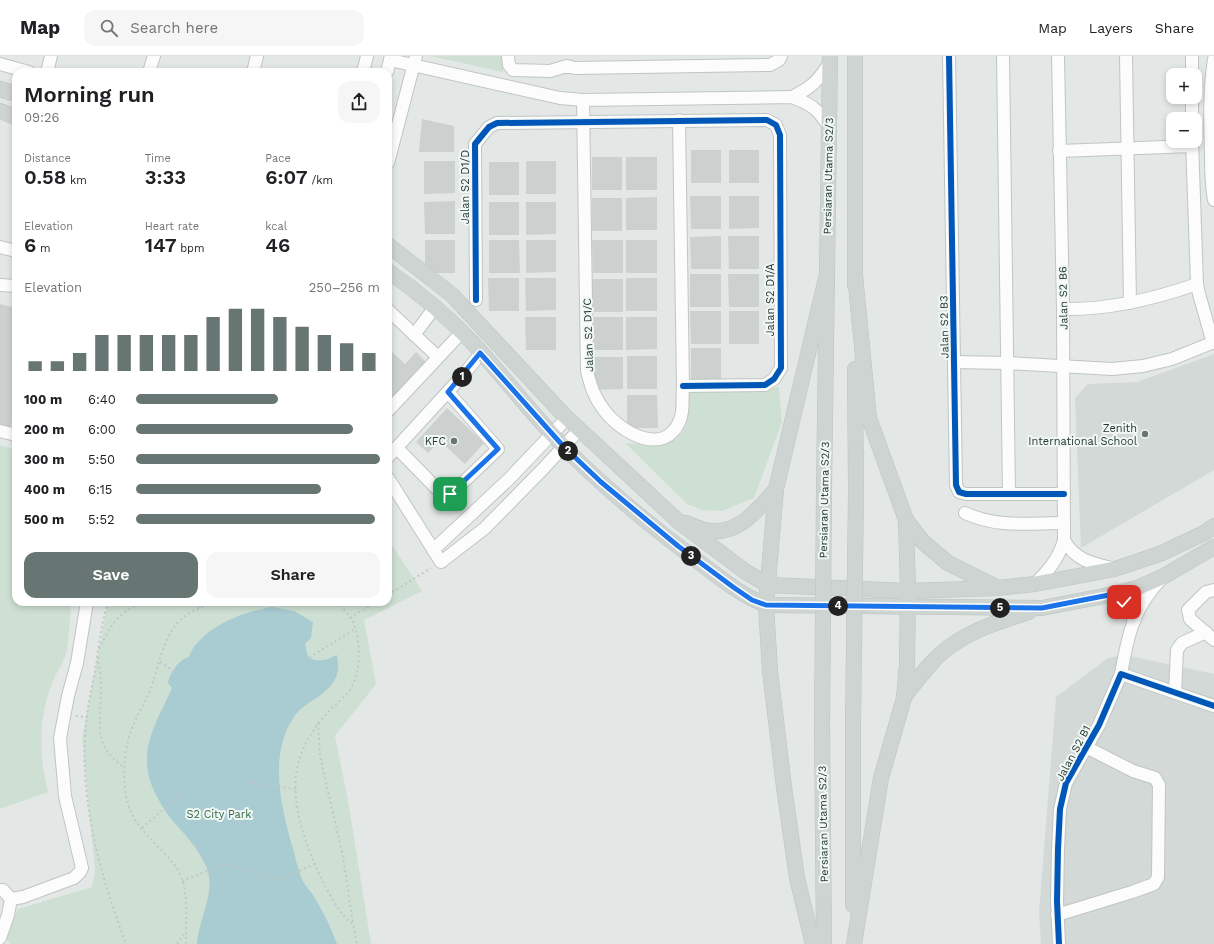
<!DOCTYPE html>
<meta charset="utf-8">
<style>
:root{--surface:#fff;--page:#f6f6f6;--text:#202124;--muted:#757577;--line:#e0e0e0;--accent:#677672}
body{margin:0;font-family:"Work Sans",sans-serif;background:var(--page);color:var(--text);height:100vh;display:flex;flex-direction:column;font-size:15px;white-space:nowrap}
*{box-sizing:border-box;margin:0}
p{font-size:13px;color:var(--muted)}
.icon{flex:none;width:22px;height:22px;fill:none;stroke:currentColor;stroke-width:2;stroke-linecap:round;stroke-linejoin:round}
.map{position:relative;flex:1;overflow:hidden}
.details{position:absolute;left:12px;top:12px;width:380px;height:538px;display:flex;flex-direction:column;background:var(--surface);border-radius:12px;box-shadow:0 2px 6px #0003}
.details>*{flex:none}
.fabs{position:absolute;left:1166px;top:12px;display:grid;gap:8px}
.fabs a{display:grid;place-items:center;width:36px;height:36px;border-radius:8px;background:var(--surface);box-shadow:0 2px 6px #0003;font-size:20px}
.pin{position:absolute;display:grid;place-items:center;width:34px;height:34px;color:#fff;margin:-17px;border-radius:8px;box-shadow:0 2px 6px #0006}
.km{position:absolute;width:20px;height:20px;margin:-10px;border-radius:50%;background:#222;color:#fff;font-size:11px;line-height:20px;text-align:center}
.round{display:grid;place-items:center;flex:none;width:42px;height:42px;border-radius:12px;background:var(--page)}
.overview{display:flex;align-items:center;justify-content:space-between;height:68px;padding:0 12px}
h1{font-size:22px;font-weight:600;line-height:30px}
.stats{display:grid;grid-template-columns:repeat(3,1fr);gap:6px;height:68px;padding:4px 12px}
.stats div{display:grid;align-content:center}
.stats b{font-size:20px;font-weight:600}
.stats small{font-size:11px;font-weight:400}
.stats p{font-size:11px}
.chart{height:112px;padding:8px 12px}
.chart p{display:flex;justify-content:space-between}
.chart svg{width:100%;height:72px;margin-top:4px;stroke:var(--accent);stroke-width:6}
.action{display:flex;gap:8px;margin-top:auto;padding:8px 12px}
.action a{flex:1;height:46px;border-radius:12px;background:var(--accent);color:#fff;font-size:16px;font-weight:600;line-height:46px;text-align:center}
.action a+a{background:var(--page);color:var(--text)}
ul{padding:0 12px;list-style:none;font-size:13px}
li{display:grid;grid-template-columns:64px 48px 1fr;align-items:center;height:30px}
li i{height:10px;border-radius:5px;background:var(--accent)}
header{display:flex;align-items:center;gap:24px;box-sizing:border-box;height:56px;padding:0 20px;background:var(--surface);border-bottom:1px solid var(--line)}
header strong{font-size:19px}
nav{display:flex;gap:22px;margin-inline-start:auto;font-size:14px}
.search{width:280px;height:36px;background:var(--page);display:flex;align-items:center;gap:10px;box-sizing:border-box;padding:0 14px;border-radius:12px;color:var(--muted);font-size:15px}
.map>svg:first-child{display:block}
.built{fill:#d2d9d6}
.green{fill:#cee0d3}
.water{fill:#a9ccd2}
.building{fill:#ccd1cf}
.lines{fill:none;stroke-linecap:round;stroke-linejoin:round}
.minor-casing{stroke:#c0c5c3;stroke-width:14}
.major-casing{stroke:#bcc4c2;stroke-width:16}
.path{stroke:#c0c8c5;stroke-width:2;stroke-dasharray:2 3;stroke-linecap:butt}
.minor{stroke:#fbfcfb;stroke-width:12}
.major{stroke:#ced4d2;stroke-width:15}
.major-bridge-casing{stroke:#bcc4c2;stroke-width:16;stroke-linecap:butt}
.major-bridge{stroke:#ced4d2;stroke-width:15}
.cycleway-casing{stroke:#f1f7f4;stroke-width:8}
.cycleway{stroke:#0057b8;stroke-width:6}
.route-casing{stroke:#fff;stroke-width:8}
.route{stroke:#1a73e8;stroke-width:5}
.poi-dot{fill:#677672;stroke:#f1f7f4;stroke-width:1.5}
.labels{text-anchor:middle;stroke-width:4;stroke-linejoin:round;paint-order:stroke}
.street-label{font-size:11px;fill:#243933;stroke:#f1f7f4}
.poi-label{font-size:11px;fill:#243933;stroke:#f1f7f4;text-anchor:end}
.park-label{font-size:11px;fill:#336b49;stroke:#f1f7f4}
</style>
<header>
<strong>Map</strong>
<div class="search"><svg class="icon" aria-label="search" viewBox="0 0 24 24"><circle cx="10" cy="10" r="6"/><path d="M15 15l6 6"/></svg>Search here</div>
<nav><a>Map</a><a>Layers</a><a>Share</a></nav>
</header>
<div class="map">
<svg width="1214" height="888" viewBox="0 0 1214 888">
<rect width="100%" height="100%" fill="#e3e8e6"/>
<g class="built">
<polygon points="1214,298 1214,414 1081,492 1075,342 1088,328 1137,326"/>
<polygon points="1125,599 1214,618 1214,888 1041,888 1039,856 1056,641 1108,602"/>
</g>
<g class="green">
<polygon points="430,0 503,0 503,16"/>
<path d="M779 331 782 366 754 442 722 455 702 454 687 448 625 387C646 388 678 395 686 368 688 357 688 345 689 334Z"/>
<path d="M0 389 16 394V546H71C70 559 69 590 65 601 61 610 55 619 52 628 38 663 39 700 48 736L0 753Z"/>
<polygon points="388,483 422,535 364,564 376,628 335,680 348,744 371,888 10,888 5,879 18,853 92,831 95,814 82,682 108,546 388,546"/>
</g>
<path class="water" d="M272 551 294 555 313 566 311 582 305 588 308 601C318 607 327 604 337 599 337 603 339 609 338 614 334 639 306 643 294 661 268 700 281 750 293 793 296 803 298 815 303 825 305 830 310 834 313 839 323 855 331 871 337 888H197C198 864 216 837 207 813 200 794 185 779 172 764 165 756 159 745 154 735 136 695 156 668 172 632L168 627C170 617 179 603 189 601 191 596 193 591 197 587 215 567 246 555 272 551Z"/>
<g class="building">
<polygon points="422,63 454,70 454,96 419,96"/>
<rect x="691" y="94" width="30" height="33"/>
<rect x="729" y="94" width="30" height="33"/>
<rect x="592" y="101" width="30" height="33"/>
<rect x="626" y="101" width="31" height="33"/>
<polygon points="424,105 455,105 455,137 424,138"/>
<rect x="526" y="105" width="30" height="33"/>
<rect x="489" y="106" width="30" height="33"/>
<polygon points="690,140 721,140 721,173 691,173"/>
<polygon points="729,140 759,140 759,172 729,173"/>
<polygon points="657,141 657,174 626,174 626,142"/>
<rect x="592" y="142" width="30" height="33"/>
<polygon points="455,145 455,178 425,178 424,146"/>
<rect x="489" y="146" width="30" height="33"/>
<polygon points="526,146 556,146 556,178 526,179"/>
<polygon points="721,180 721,213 691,213 690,181"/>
<polygon points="728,180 759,180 759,213 729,213"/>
<rect x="425" y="184" width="30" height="33"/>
<polygon points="489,184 519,184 520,217 489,217"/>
<polygon points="526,184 556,184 556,216 526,217"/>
<polygon points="592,184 623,184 623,217 593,217"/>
<rect x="626" y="184" width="31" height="33"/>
<rect x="690" y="218" width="31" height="33"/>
<polygon points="728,218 759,218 759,251 729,251"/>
<polygon points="488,222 519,222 519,255 489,255"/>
<polygon points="525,222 556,222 556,254 526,255"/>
<rect x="626" y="222" width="31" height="33"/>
<rect x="592" y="223" width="31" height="33"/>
<polygon points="0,248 16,252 16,350 10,375 0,372"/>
<polygon points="690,255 721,255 721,288 691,288"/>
<rect x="729" y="255" width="30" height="33"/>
<polygon points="525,261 556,261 556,294 526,294"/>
<rect x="592" y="261" width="31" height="33"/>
<polygon points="626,261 657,261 657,293 626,294"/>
<polygon points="388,292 405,308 416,296 426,306 388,347"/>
<polygon points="691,292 721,292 721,324 691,325"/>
<rect x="627" y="300" width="30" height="33"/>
<polygon points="593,301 623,301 623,333 593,334"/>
<polygon points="627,339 657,339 658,372 627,372"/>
<polygon points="447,352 484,387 465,408 440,385 428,397 416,386"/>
</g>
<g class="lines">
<g class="minor-casing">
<g id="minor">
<polyline points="508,0 509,9 513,14 550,15 567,10 575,12 770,9 779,4 781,0"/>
<polyline points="949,0 956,429 959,436 966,438 1064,438"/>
<polyline points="1003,0 1009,438"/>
<polyline points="1126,0 1130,247"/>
<polyline points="1192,0 1192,19"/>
<path d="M1214 3C1209 34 1210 66 1211 97 1211 113 1211 128 1214 144"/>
<path d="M390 4 560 42 583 44 792 41C811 48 818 53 829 71"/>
<polyline points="0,8 29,16"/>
<polyline points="47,16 51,0"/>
<polyline points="149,16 154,0"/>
<polyline points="253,16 257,0"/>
<polyline points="363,16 367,0"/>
<polyline points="387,16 391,0"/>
<path d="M792 41C812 31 817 26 829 8"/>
<polyline points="1192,41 1192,63"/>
<path d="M583 44 587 315C591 331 594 341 604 354 621 377 665 402 680 364 684 355 682 340 683 330L679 64"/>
<polyline points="1192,85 1197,228 1199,238 1213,287"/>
<polyline points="1059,95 1192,90"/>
<polyline points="388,107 416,0"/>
<polyline points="0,191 16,195"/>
<polyline points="0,229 16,230"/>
<polyline points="476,244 475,88 489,71 497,67 767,64 776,69 780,79 781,312 774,323 765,329 683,330"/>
<path d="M1063 253C1109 254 1154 243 1197 228"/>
<polyline points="388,254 438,301"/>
<polyline points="414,279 435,251"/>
<polyline points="955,306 1007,307 1112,313 1143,310 1172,303 1214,286"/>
<polyline points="388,355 462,276"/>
<polyline points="0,375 16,379"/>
<polyline points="397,392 442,438 450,439 498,393 448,336"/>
<polyline points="388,401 465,317 481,297"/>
<polyline points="388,422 441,506 485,472 542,414 579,374"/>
<path d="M965 457C997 472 1029 467 1064 467"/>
<path d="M1064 484C1074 503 1092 508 1112 512"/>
<polyline points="433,494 508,424 567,362"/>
<path d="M1035 528C1049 514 1059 502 1064 484L1063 253 1058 0"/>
<polyline points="1214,534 1206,536 1188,554 1190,563 1214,584"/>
<polyline points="1109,539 1128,550 1134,565"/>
<path d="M1121 618C1128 579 1133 552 1162 522"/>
<polyline points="1175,637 1177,594 1182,587 1206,576"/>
<polyline points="0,834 3,834 11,843 8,859 0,882"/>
<polyline points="11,843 23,841 74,822 80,816 82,812 65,740 60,682 68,640 77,607 87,546"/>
<polyline points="1057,859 1132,836 1154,828 1158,821 1159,729 1155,722 1133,715 1086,691"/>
<polyline points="1059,888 1057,845 1058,793 1060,753 1066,727 1099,669 1121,618 1214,650"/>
</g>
</g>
<g class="major-casing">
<g id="major">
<polyline points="0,33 16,38"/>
<polyline points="0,55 16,61"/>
<polyline points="388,189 452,239 563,358 678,465 746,516 768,529 908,535 997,532 1035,528 1115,513 1162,497 1206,476 1214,470"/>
<path d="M388 215C418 236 446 259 471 285 503 320 532 358 565 392 603 430 647 467 691 500 715 518 738 538 766 549L1042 552 1109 539 1137 532 1164 520 1214 491"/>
<polyline points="855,229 855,0"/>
<polyline points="855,313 856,435"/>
<polyline points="824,434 830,0"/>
<polyline points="906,464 923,486 948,507 996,531"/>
<path d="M686 467C694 470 702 474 710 475 740 478 758 453 776 433"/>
<path d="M904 641C919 622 934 600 955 587 977 572 1004 564 1029 556"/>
<polyline points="822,670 824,888"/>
<polyline points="853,849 853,668"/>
<polyline points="813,888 797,822 784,731 770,615 766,549 776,433 827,218"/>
<polyline points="854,888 881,722 904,642 907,609 908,535 906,464 869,362 855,219"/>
</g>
</g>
<g class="path">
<polyline points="388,539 431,512"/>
<path d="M108 546C102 567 99 587 96 609 93 626 89 643 87 660 77 736 99 817 126 888"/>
<polyline points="196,546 200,551"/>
<path d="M337 546 340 548C344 554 351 561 354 568 361 587 361 616 350 634 346 640 338 646 333 651 318 666 307 681 300 701 288 738 302 779 317 813 323 827 340 861 353 868L357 888"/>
<polyline points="350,562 376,546"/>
<path d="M99 593C111 569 117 558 142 546"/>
<path d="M98 601C99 612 102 624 101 635 101 668 92 690 125 712"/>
<polyline points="305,604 355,573"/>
<polyline points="160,606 179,619"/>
<polyline points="76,660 87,661"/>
<polyline points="318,667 320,700 343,801 353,867"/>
<polyline points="249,726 296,733"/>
<polyline points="142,772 183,737"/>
<polyline points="182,825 225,808 278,824 315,808"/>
<polyline points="177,888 185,877"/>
<path d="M186 888C185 862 191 831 174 808 159 789 135 773 128 748 121 725 124 687 135 665 140 654 147 643 151 632 158 612 162 587 175 570 186 556 200 551 216 546"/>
</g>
<use href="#minor" class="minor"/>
<use href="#major" class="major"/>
<g class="major-bridge-casing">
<g id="major-bridge">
<polyline points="853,668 856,435"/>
<polyline points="822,670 824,434"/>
</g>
</g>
<use href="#major-bridge" class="major-bridge"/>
<g class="cycleway-casing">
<g id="cycleway">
<polyline points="949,0 956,429 959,436 966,438 1064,438"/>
<polyline points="476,244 475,88 489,71 497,67 767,64 776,69 780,79 781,312 774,323 765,329 683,330"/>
<polyline points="1059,888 1057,845 1058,793 1060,753 1066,727 1099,669 1121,618 1214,650"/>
</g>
</g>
<use href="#cycleway" class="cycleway"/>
</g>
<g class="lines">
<g class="route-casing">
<polyline id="route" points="450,438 498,393 448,336 480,297 564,391 601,426 678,490 733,531 752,544 766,549 1042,552 1109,539 1124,546"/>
</g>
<use href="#route" class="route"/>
</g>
<g class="poi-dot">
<circle cx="1145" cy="378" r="4"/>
<circle cx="454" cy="385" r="4"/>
</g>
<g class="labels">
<g class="street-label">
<text transform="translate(828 120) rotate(-89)" y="4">Persiaran Utama S2/3</text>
<text transform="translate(465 131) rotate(-90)" y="4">Jalan S2 D1/D</text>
<text transform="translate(1063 242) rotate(-91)" y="4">Jalan S2 B6</text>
<text transform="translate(770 244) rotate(-90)" y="4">Jalan S2 D1/A</text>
<text transform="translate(944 271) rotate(-91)" y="4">Jalan S2 B3</text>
<text transform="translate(588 279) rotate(-92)" y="4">Jalan S2 D1/C</text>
<text transform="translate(824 444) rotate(-89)" y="4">Persiaran Utama S2/3</text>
<text transform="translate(1073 697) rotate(-62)" y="4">Jalan S2 B1</text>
<text transform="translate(823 768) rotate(-91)" y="4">Persiaran Utama S2/3</text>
</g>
<g class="poi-label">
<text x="1137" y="376">Zenith<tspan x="1137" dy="13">International School</tspan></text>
<text x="446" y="389">KFC</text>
</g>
<g class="park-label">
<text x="219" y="762">S2 City Park</text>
</g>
</g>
</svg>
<div class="fabs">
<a>+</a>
<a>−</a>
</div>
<div class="pin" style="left:450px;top:438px;background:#1e9e55"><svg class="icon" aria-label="arrive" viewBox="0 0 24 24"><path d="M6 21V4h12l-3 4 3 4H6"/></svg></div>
<div class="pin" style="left:1124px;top:546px;background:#d93025"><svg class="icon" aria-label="check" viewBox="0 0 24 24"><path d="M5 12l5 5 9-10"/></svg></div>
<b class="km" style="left:462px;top:321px">1</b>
<b class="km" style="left:568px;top:395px">2</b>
<b class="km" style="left:691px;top:500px">3</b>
<b class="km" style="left:838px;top:550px">4</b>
<b class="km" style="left:1000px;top:552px">5</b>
<section class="details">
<div class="overview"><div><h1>Morning run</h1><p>09:26</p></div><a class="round"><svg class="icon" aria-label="share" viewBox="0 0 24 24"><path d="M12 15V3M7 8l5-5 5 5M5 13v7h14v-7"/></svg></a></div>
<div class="stats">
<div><p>Distance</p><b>0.58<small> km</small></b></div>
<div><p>Time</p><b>3:33</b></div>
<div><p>Pace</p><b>6:07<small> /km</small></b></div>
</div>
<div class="stats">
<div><p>Elevation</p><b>6<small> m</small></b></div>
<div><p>Heart rate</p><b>147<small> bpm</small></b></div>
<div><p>kcal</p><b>46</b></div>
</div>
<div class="chart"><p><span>Elevation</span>250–256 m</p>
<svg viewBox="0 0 160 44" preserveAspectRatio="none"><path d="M5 44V38M15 44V38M25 44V33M35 44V22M45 44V22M55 44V22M65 44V22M75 44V22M85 44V11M95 44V6M105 44V6M115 44V11M125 44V17M135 44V22M145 44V27M155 44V33"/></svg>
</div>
<ul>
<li><b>100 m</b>6:40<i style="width:58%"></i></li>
<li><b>200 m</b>6:00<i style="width:89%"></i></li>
<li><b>300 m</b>5:50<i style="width:100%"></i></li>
<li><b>400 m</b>6:15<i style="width:76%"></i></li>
<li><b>500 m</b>5:52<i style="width:98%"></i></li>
</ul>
<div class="action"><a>Save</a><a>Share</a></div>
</section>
</div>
